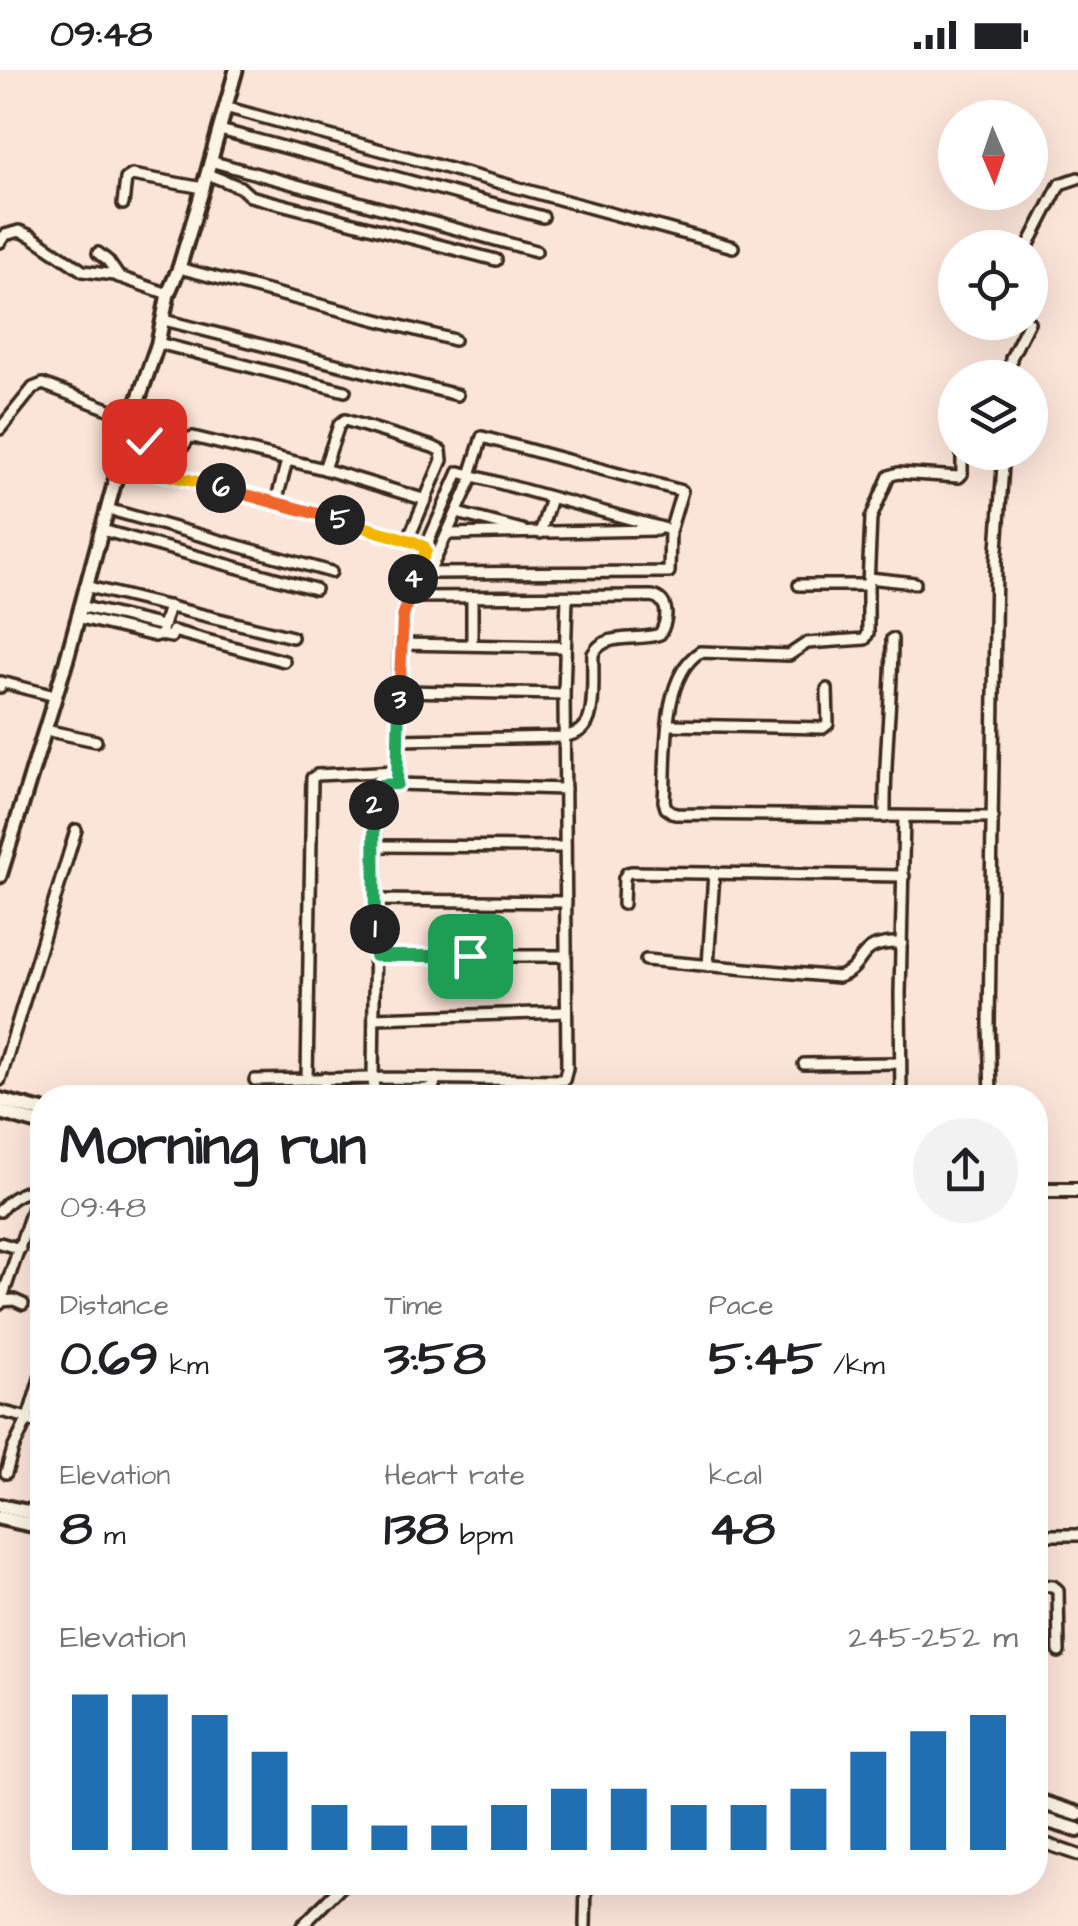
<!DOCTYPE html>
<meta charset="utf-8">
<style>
:root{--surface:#fff;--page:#f2f2f2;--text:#202124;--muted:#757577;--accent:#1f6fb2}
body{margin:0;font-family:"Architects Daughter",sans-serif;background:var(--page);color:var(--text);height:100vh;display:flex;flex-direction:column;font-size:38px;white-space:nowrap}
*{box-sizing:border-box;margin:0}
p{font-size:32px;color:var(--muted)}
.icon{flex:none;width:55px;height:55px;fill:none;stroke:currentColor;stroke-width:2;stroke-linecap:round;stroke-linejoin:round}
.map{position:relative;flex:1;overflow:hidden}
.side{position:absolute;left:30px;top:1015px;width:1018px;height:810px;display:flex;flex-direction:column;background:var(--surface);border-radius:40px;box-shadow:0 10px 40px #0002}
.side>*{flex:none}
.needle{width:65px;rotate:178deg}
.tools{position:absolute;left:938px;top:30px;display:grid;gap:20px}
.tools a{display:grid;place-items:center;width:110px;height:110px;border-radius:50%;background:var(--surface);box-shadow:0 10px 40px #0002;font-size:50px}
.pin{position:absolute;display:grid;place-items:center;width:85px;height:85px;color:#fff;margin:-42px;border-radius:20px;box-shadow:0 5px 15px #0006}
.km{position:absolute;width:50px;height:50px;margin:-25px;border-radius:50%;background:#222;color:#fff;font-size:28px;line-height:50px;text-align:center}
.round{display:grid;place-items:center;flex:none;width:105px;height:105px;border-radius:52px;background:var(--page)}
.headline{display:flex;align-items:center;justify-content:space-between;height:170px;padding:0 30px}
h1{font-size:55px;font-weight:700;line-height:75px}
.stats{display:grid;grid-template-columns:repeat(3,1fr);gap:15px;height:170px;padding:10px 30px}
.stats div{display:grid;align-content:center}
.stats b{font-size:50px;font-weight:700}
.stats small{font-size:28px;font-weight:400}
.stats p{font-size:28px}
.chart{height:280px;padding:20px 30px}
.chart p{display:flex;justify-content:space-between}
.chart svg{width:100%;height:180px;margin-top:10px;stroke:var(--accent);stroke-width:6}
.status{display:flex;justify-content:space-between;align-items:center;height:70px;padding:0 50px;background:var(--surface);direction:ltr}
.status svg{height:28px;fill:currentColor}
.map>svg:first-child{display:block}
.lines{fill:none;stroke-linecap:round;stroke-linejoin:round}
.minor-casing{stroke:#3b2a1e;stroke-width:16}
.major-casing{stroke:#3b2a1e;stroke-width:19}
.highway-casing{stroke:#3b2a1e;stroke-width:20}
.minor{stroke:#fcf5e5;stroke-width:9}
.major{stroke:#fcf5e5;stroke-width:11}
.highway{stroke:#fcf5e5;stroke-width:12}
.split-1-casing{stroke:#fff;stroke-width:20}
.split-2-casing{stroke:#fff;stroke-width:20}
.split-3-casing{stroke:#fff;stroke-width:20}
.split-4-casing{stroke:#fff;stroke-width:20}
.split-5-casing{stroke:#fff;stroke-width:20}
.split-6-casing{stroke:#fff;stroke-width:20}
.split-7-casing{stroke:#fff;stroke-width:20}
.split-1{stroke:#22a559;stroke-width:12}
.split-2{stroke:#22a559;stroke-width:12}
.split-3{stroke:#22a559;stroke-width:12}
.split-4{stroke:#f0652b;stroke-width:12}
.split-5{stroke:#f5b400;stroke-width:12}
.split-6{stroke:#f0652b;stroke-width:12}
.split-7{stroke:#f5b400;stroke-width:12}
</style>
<div class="status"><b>09:48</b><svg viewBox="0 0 49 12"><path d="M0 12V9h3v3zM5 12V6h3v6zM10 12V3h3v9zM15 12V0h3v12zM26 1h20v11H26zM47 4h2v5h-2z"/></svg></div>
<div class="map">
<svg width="1078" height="1856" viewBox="0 0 1078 1856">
<rect width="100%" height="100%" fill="#fbe4d8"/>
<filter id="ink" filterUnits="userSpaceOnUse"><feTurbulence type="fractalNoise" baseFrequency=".01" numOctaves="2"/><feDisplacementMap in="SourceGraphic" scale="20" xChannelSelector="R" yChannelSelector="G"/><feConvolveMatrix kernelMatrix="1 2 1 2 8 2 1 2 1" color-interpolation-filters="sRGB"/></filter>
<g filter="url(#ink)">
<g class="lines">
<g class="minor-casing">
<g id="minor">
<polyline points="225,37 733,177"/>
<polyline points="220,60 543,147"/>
<polyline points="210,91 536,181"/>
<polyline points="207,104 240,117 250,126 496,190"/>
<polyline points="123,134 126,109 132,105 203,118"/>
<polyline points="0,172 5,165 19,161 31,166 83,201 114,205 168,224"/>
<polyline points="1027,178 1060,114 1078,108"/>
<polyline points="98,183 108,191 119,207"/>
<polyline points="179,198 454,270"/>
<polyline points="164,250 457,325"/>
<polyline points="158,273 345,321"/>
<polyline points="1010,308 1011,288 1029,252"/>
<polyline points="0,359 33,318 43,314 132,348"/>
<path d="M962 382V404L959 407 898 403 889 406 871 448 868 515V563L865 569 807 573 789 585 700 582C660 607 667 689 664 731L666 738 675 744 993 747"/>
<polyline points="324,399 426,430"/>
<polyline points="470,405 482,367 682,421 671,458"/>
<polyline points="473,406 429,503 669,502 670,460"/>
<polyline points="276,432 287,391"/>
<polyline points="107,439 331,502"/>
<polyline points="457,443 522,460"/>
<polyline points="102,460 315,519"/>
<polyline points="540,463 551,428"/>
<polyline points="447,464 657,460"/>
<polyline points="408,470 442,390 441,381 433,377 345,350 339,355 324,399 193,367 189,368 182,378 149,369 143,373 139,393 144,399 276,432 408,470 425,479 408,520 403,547 399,594 397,714 381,715 374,725 376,776 373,1008 564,1010 567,998 564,624 567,527"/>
<polyline points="425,479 459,402 670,460"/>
<polyline points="869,508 915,513"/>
<polyline points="799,515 868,515"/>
<polyline points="85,516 292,567"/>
<polyline points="472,527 472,574"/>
<polyline points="80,536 163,556 169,536"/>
<polyline points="77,547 155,566"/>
<polyline points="163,556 161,565 171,567 173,561 284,591"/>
<polyline points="400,574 564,577"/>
<polyline points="0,617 1,612 55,626"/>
<polyline points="399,621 564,624"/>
<polyline points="669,655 823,658 828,654 827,619"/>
<polyline points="45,660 96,671"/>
<path d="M397 670 564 667C572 664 580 663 585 656 596 644 592 601 593 584 605 561 638 572 660 564 668 550 670 530 652 526L407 527"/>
<polyline points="397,714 565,719"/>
<path d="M885 747C884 687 892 628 892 569"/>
<polyline points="376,776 565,777"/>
<polyline points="375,830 566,832"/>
<polyline points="623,834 624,808 627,803 631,802 904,806"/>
<polyline points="375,886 566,886"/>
<path d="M646 890 838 907C869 897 852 871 902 873"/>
<polyline points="708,896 714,803"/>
<polyline points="374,948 566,942"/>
<polyline points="804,994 900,993"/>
<polyline points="324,1008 325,1028"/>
<polyline points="307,1009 312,708 317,705 397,701"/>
<polyline points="0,1010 76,760"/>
<polyline points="255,1010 373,1008 374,1021"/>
<polyline points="336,1022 427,1019 434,1016 436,1008"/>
<polyline points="901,1028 900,924 904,747"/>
<polyline points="991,1028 989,954 996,493 1004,382"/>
<path d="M0 1141C10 1127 23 1122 39 1117"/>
<polyline points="0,1173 20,1179"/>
<polyline points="1,1231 14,1230 23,1234"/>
<polyline points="0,1234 42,1111"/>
<polyline points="0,1341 28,1348"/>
<polyline points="27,1350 42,1354"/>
<polyline points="6,1403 13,1379 28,1348 42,1302"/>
<polyline points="1035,1465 1078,1465"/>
<polyline points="1035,1515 1053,1516 1058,1520 1059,1582"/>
<polyline points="1035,1770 1078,1785"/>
<polyline points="302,1856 346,1812"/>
<polyline points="585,1856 586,1812"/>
</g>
</g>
<g class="major-casing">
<polyline id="major" points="0,806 66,592 132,348 158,273 168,224 179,198 203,118 236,0"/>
</g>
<g class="highway-casing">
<g id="highway">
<polyline points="0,1030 42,1041"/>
<polyline points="0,1042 42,1054"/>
<polyline points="1035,1120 1078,1120"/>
<polyline points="0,1436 42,1445"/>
<polyline points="0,1448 42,1457"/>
<polyline points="1035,1730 1078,1744"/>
<polyline points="1035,1747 1078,1760"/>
</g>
</g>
<use href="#minor" class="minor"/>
<use href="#major" class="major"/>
<use href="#highway" class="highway"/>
</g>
</g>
<g class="lines" filter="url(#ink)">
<g class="split-1-casing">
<polyline id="split-1" points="375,859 375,886 470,886"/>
</g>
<g class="split-2-casing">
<polyline id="split-2" points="374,735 375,859"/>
</g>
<g class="split-3-casing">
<polyline id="split-3" points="374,735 376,720 381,715 397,714 399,630"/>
</g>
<g class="split-4-casing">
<polyline id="split-4" points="399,630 403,547 413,509"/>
</g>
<g class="split-5-casing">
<polyline id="split-5" points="340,450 414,472 424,477 426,481 413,509"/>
</g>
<g class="split-6-casing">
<polyline id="split-6" points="221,418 340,450"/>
</g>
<g class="split-7-casing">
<polyline id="split-7" points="144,371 139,393 144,399 221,418"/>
</g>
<use href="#split-1" class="split-1"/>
<use href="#split-2" class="split-2"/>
<use href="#split-3" class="split-3"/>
<use href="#split-4" class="split-4"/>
<use href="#split-5" class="split-5"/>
<use href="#split-6" class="split-6"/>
<use href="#split-7" class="split-7"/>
</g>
</svg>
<div class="tools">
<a><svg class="needle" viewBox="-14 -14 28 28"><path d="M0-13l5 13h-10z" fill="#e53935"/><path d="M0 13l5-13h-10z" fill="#757577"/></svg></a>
<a><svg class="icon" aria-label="locate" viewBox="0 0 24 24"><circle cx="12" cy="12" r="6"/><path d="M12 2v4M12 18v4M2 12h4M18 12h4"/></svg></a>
<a><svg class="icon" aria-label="layers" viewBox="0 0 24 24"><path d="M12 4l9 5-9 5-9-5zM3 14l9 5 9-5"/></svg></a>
</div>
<div class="pin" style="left:470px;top:886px;background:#1e9e55"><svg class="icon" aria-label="arrive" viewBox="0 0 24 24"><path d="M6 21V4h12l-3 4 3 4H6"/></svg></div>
<div class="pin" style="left:144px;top:371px;background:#d93025"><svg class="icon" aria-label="check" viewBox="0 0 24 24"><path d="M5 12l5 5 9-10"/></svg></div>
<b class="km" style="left:375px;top:859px">1</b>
<b class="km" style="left:374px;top:735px">2</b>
<b class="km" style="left:399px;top:630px">3</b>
<b class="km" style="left:413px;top:509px">4</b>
<b class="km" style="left:340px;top:450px">5</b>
<b class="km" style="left:221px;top:418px">6</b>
<section class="side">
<div class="headline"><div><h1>Morning run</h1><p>09:48</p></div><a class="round"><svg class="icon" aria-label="share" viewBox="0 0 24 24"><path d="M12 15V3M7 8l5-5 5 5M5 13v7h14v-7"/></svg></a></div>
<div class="stats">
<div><p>Distance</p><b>0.69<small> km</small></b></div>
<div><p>Time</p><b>3:58</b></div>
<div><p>Pace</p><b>5:45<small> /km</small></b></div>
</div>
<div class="stats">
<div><p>Elevation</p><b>8<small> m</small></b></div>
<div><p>Heart rate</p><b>138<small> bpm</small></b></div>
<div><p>kcal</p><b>48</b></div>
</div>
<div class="chart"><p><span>Elevation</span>245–252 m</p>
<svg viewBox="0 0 160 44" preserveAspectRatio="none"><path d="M5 44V6M15 44V6M25 44V11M35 44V20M45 44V33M55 44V38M65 44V38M75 44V33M85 44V29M95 44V29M105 44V33M115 44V33M125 44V29M135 44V20M145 44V15M155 44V11"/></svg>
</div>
</section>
</div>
